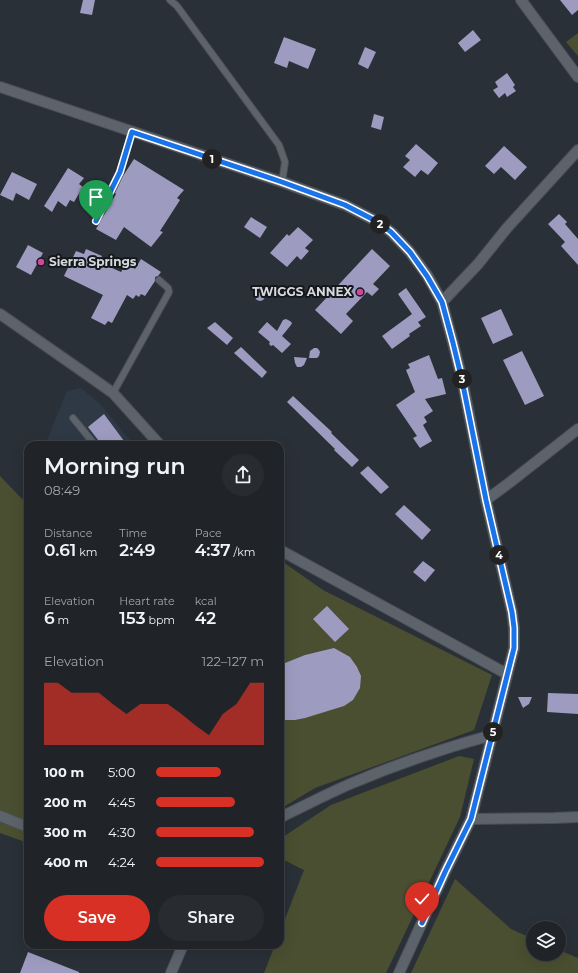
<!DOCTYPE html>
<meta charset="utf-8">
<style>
:root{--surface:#202429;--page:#282c31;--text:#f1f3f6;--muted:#a2a4a8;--line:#3d4146;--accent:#d93025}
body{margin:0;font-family:Montserrat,sans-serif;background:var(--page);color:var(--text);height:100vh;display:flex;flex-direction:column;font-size:15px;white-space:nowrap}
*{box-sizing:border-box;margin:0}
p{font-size:13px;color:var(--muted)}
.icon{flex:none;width:22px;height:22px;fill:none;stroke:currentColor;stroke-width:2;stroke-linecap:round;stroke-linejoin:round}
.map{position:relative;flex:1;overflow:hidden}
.details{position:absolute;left:24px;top:441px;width:260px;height:508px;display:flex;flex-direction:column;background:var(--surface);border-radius:12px;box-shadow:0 4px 16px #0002,0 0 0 1px var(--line)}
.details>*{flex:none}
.buttons{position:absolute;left:526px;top:921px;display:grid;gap:8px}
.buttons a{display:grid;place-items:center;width:40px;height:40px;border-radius:50%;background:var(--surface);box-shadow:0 4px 16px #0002,0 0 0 1px var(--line);font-size:20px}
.pin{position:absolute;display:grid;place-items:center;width:34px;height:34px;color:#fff;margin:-41px -17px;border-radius:50% 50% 50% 0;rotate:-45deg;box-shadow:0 0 4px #0007}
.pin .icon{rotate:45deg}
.km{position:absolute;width:20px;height:20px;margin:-10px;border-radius:50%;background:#222;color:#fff;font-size:11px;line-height:20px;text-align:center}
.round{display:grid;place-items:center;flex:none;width:42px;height:42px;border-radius:21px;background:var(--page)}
.overview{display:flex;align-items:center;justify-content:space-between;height:68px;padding:0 20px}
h1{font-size:22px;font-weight:600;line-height:30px}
.figures{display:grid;grid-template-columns:repeat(3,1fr);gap:6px;height:68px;padding:4px 20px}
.figures div{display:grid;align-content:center}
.figures b{font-size:17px;font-weight:600}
.figures small{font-size:11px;font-weight:400}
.figures p{font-size:11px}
.chart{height:112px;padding:8px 20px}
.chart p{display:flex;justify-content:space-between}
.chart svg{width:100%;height:72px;margin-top:4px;fill:var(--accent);opacity:.7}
.button{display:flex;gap:8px;margin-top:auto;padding:8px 20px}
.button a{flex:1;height:46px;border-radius:24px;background:var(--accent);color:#fff;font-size:16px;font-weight:600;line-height:46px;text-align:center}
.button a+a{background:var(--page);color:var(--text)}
ul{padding:0 20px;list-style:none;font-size:13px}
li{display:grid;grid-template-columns:64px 48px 1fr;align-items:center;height:30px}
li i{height:10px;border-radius:5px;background:var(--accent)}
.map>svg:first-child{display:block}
.built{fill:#2f3945}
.green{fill:#4b4f31}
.building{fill:#9e9bc0}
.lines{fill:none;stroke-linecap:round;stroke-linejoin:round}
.lane-casing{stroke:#4a4e54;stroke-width:8}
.street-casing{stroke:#4a4e54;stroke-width:12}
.lane{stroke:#5c636a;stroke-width:6}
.street{stroke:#5c636a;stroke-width:10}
.route-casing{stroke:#fff;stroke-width:8}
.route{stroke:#1a73e8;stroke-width:5}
.hotel-dot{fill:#d1479c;stroke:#15181b;stroke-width:1.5}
.labels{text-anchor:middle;stroke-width:4;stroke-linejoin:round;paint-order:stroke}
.poi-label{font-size:12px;font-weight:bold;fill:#d6dade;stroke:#15181b;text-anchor:start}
</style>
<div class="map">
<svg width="578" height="973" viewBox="0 0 578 973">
<rect width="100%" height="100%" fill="#2a3037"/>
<polygon class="built" points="81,388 100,404 134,445 45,445 67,391"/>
<g class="green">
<polygon points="578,33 578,56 566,42"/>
<polygon points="0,476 23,500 26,512 28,513 28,843 0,833"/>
<polygon points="280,560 323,590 492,675 474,730 315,788 280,809"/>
<polygon points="459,756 474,759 460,817 386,973 264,973 275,945 280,945 280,932 304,870 280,858 280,839 331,805"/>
<polygon points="455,879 511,929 533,939 533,954 559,954 559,950 578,958 578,973 411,973"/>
</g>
<g class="building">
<polygon points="83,0 95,0 92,15 80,13"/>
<polygon points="560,0 578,0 578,10 572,15"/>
<polygon points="473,30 481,40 465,52 458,43"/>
<polygon points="284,37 316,49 308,69 289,61 287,68 274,63"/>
<polygon points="365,47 376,52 368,69 358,64"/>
<polygon points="507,73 515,85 513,87 516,91 507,97 505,93 499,98 493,90 498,87 495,82"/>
<polygon points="374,114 384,117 381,130 371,127"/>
<polygon points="416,144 438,163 428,175 421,170 415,177 403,167 410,160 405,156"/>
<polygon points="504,146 527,167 515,180 501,167 494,174 485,166"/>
<polygon points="134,159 184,190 177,198 180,200 160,231 163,232 151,247 124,227 116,240 96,229 116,194 115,193 123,176"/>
<polygon points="68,168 84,178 79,184 83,187 74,202 70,200 66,207 58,201 52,212 44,206"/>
<polygon points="12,172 37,184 29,200 16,193 13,201 0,195"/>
<polygon points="559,214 567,222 565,224 578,239 578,265 561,246 565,242 548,224"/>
<polygon points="251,217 267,227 260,238 244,227"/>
<polygon points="298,227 313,240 305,248 309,251 301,260 297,256 287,267 270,253 287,234 289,236"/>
<polygon points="28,245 43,253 31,275 16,267"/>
<polygon points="86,249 102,256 99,262 121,272 127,263 135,269 141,259 161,272 158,276 155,277 155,281 145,296 141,294 139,297 136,295 133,299 127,295 112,323 108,321 105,325 91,318 103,295 64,276 76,251 84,254"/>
<polygon points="372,249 390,266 373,284 379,289 372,296 367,292 346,314 353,321 341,334 315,310"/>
<polygon points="406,288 426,317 418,322 421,326 409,334 410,336 392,349 382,336 412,314 398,294"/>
<circle cx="260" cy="296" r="5"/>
<polygon points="501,309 513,335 493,344 481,318"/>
<polygon points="286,319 290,321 292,323 291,325 282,336 291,344 282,353 273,345 271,346 269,344 270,342 258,332 267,322 277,331 283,320"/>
<polygon points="215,322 233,338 227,345 207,328"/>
<polygon points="241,347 267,372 262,378 234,353"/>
<polygon points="314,348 317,348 319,350 320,352 319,356 317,358 309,358 310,351"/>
<polygon points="522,351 544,396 525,405 503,360"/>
<polygon points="429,355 438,379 442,378 446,394 425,399 433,411 424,417 427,422 423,425 432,441 420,448 413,438 417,436 396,405 415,392 406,370 410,368 408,364"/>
<polygon points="294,357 307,358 304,365 301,367 297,367 295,363"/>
<polygon points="293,396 332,432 331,433 359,460 352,467 334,450 335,449 287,402"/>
<polygon points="104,414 127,445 102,445 88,427"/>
<polygon points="368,466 389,487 381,494 360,473"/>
<polygon points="404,505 431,530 422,540 395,514"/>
<polygon points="423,561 435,570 425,582 413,572"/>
<polygon points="327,606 349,629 335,642 313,619"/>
<polygon points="334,648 350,657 357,667 361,676 360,688 353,700 344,706 305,718 295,720 280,720 280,665 305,655"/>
<polygon points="548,693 578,694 578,714 547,712"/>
<polygon points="518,697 532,697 529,704 523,708"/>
<polygon points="28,952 79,972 79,973 20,973"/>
</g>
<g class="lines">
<g class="lane-casing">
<g id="lane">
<polyline points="170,0 177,6 279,145 285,162 282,182"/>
<polyline points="96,221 120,172 132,132"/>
<polyline points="113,393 169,292 168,288 159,280"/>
<polyline points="73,418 95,445"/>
<polyline points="56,444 56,445"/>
</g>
</g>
<g class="street-casing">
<g id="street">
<polyline points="521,0 578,77"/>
<polyline points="0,87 282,182 345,205 376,221 391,232 410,252 427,275 442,302 453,343 462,379 486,500 512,612 514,628 514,648 471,819 445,872 399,973"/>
<polyline points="442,302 478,264 507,228 578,150"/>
<polyline points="0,314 79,369 113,393 160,445"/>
<polyline points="486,500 509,483 578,429"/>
<polyline points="280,550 507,674"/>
<polyline points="0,816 28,827"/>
<path d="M280 818 287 814C308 804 329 793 350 784 397 764 444 748 492 735"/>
<polyline points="471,819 554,818 578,817"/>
<polyline points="171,973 183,945"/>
</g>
</g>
<use href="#lane" class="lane"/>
<use href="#street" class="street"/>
</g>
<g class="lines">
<g class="route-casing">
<polyline id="route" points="96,221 120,172 132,132 282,182 345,205 376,221 391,232 410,252 427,276 442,302 453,343 462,380 486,500 512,612 514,628 514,648 471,819 445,872 422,923"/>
</g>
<use href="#route" class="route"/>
</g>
<g class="hotel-dot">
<circle cx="41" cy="262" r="4"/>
<circle cx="360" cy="292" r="4"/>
</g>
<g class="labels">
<g class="poi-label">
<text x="49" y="266">Sierra Springs</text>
<text x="352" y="296" text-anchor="end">TWIGGS ANNEX</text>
</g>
</g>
</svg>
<div class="buttons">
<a><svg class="icon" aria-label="layers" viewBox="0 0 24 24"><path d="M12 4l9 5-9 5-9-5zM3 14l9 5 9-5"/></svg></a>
</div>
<div class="pin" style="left:96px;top:221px;background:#1e9e55"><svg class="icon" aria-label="arrive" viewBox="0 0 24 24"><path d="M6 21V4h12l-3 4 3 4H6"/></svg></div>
<div class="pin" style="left:422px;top:923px;background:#d93025"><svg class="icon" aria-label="check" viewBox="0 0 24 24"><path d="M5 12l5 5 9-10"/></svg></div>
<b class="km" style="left:212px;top:159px">1</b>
<b class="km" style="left:380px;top:224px">2</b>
<b class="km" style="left:462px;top:379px">3</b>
<b class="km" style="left:499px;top:555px">4</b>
<b class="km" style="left:493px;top:732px">5</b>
<section class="details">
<div class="overview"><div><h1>Morning run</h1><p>08:49</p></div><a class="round"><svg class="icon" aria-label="share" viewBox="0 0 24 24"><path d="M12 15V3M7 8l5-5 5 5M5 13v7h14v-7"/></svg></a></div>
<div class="figures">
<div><p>Distance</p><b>0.61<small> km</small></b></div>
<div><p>Time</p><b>2:49</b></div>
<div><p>Pace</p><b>4:37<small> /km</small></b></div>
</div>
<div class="figures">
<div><p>Elevation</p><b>6<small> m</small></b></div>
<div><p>Heart rate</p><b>153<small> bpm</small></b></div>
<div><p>kcal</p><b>42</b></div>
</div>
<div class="chart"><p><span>Elevation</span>122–127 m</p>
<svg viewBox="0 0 160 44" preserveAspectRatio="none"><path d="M0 44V6L10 6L20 12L30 12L40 12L50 19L60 25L70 19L80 19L90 19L100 25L110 32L120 38L130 25L140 19L150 6L160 6V44z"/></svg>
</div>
<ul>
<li><b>100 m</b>5:00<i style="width:60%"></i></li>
<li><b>200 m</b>4:45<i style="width:73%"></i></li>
<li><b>300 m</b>4:30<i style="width:91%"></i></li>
<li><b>400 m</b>4:24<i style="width:100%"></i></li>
</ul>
<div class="button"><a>Save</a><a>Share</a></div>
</section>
</div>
